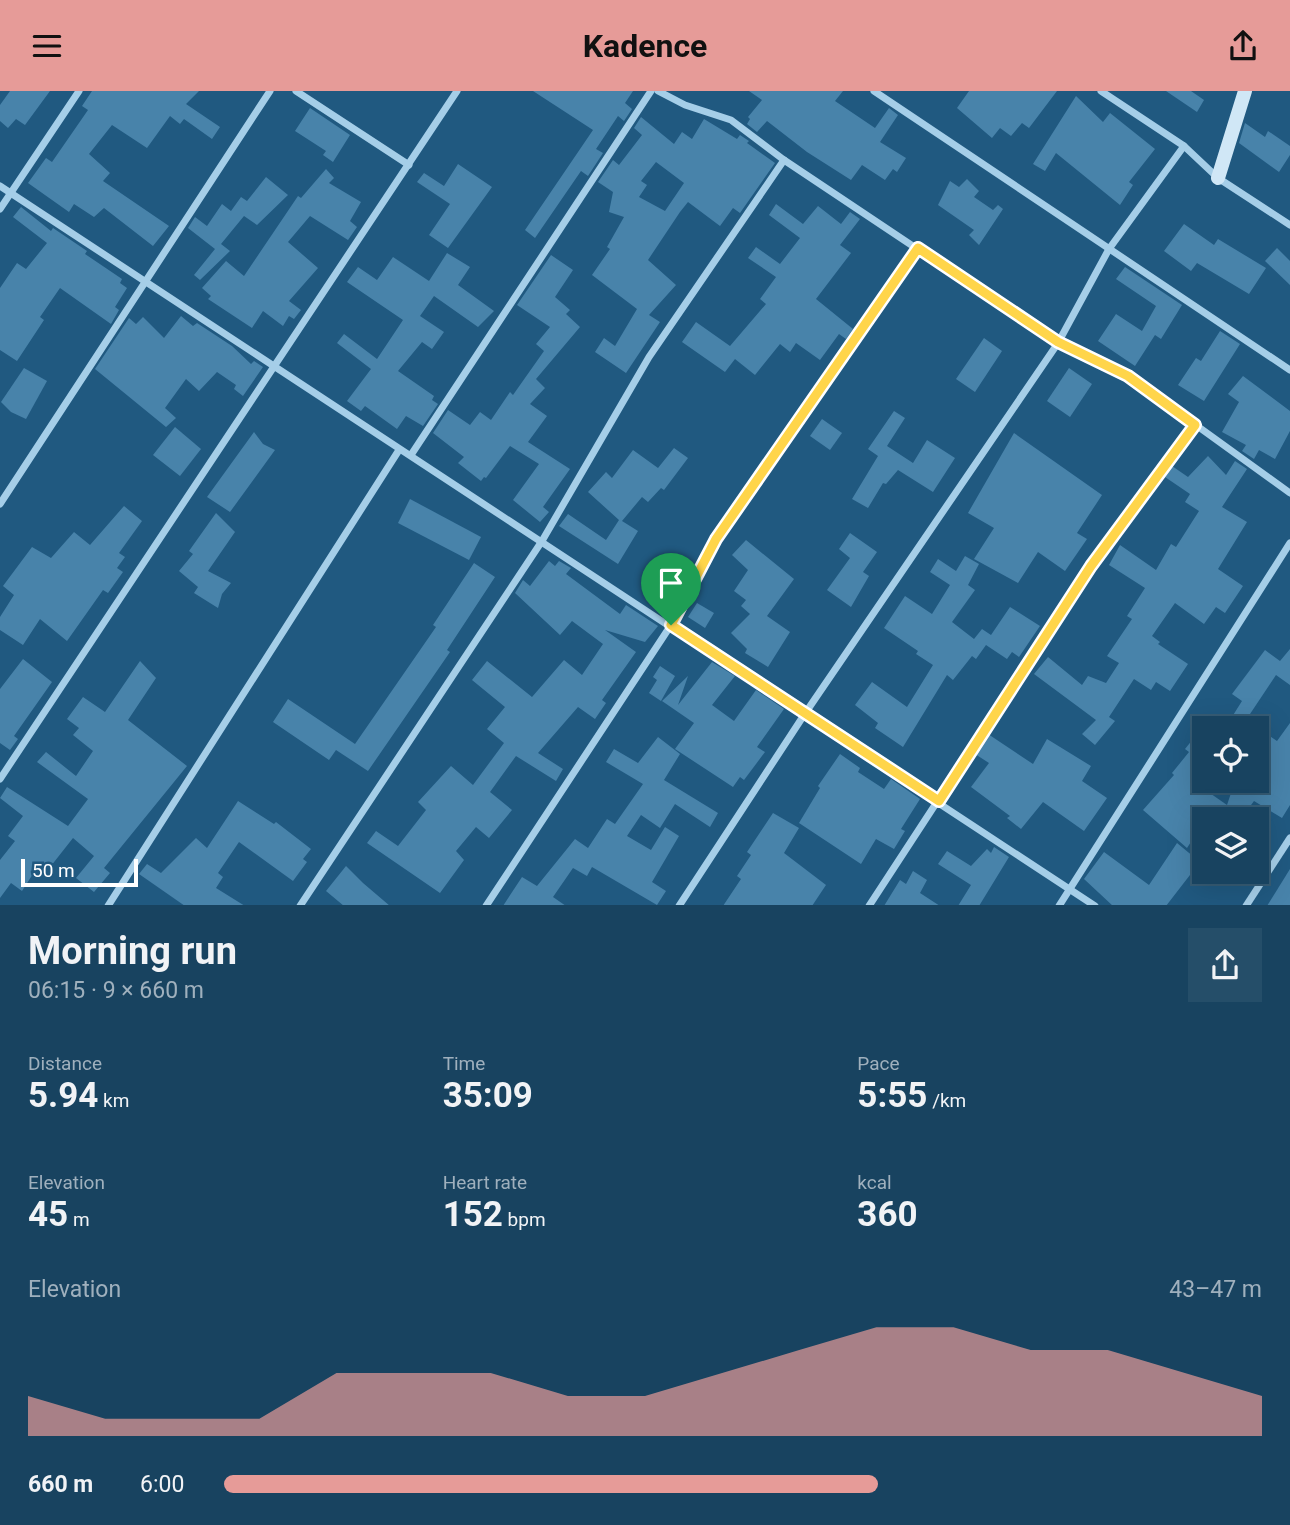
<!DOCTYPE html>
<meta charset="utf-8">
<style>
:root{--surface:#184360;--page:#254e69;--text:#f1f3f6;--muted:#9fb0bd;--line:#365c75;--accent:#e69b98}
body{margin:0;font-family:Roboto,sans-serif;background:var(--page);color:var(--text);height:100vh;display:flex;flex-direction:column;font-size:26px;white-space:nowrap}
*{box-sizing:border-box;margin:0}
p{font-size:23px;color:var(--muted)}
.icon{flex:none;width:38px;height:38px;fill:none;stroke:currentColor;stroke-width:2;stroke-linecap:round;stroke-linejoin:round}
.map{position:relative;height:814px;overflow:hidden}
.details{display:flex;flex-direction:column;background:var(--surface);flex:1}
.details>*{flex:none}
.controls{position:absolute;left:1192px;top:625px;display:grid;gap:14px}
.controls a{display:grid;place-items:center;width:77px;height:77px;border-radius:0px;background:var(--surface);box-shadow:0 7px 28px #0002,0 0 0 2px var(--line);font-size:35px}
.scale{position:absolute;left:21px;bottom:18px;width:117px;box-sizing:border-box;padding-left:7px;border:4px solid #fff;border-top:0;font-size:19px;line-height:24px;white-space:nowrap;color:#fff;-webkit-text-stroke:5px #205980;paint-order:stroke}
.pin{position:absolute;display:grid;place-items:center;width:60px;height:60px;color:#fff;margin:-72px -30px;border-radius:50% 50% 50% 0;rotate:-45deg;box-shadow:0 0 7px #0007}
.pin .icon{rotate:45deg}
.round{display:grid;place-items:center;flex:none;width:74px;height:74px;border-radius:0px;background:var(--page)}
.overview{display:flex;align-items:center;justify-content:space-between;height:119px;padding:0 28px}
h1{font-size:38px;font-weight:700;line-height:52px}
.stats{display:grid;grid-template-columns:repeat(3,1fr);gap:10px;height:119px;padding:7px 28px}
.stats div{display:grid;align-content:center}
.stats b{font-size:35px;font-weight:700}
.stats small{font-size:19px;font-weight:400}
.stats p{font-size:19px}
.chart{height:196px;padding:14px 28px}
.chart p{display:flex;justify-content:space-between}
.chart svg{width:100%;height:126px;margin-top:7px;fill:var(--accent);opacity:.7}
ul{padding:0 28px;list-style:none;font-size:23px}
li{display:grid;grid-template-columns:112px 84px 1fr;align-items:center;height:52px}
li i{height:18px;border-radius:9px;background:var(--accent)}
header{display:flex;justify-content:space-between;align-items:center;height:91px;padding:0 28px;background:var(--accent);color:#111;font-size:32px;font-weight:700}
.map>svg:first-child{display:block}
.building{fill:#4883aa;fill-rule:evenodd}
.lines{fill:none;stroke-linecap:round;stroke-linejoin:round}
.street{stroke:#a5cee8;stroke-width:7}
.secondary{stroke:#d0e7f6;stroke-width:14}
.route-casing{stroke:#fff;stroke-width:14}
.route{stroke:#ffd54a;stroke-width:9}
</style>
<header><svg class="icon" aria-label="menu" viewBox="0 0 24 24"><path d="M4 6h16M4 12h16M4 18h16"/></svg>Kadence<svg class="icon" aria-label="share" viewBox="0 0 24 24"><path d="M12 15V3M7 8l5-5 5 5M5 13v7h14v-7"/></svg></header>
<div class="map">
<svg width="1290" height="815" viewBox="0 0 1290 815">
<rect width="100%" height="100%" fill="#205980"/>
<g class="building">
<polygon points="10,0 50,0 25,34 16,28 8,37 0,30 0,14"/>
<polygon points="92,0 199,0 186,13 220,36 212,48 184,28 180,33 170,25 147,57 112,34 89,63 110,82 103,90 169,135 153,155 104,117 94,126 74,113 69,121 28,92 46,67 52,71 88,19 82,15"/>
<polygon points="533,0 633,0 625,12 632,18 624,30 618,25 596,58 603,62 588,85 581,80 535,147 525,139 593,39"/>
<polygon points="749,0 843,0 835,10 875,37 889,17 898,24 880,51 906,67 897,81 893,78 885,89 862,74 851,89 807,61 767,30 757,41 747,33 750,28 748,26 762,9"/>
<polygon points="969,0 1057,0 1029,37 1022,32 1011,45 1000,37 992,47 957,17"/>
<polygon points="1166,0 1191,0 1204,9 1197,21"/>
<polygon points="1076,5 1103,31 1110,22 1155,58 1129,91 1133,94 1120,114 1056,62 1045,80 1033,73"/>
<polygon points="310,17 350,44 333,71 323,64 326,60 295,40"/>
<path d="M641 26 674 53 682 41 692 48 704 28 737 48 740 44 749 50 747 52 775 72 740 122 733 117 720 135 688 111 680 121 648 169 676 194 649 224 660 231 626 282 595 261 604 247 615 255 637 218 592 184 610 158 607 156 624 126 609 121 613 101 598 91 613 69 619 74 642 44 634 37ZM656 71 684 92 665 120 639 106 647 94 641 90Z"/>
<polygon points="1245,32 1265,46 1268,40 1290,55 1290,64 1279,81 1239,52"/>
<polygon points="458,73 492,96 448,157 429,144 450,113 417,91 424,82 444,95"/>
<polygon points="326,78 334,87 329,92 361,111 350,130 357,136 348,149 310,125 288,151 318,177 289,210 301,219 294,228 289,225 283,235 263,220 252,237 208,208 211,205 202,197 226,170 244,185 298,105 301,107"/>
<polygon points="266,86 288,104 257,134 244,125 221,153 230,160 200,189 194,184 215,158 188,137 195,126 207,135 222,113 231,120 241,106 247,110"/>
<polygon points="967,88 979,100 974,106 993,119 998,114 1003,118 979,154 969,144 974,139 938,114 950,90 959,96"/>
<polygon points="776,113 803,133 818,115 841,133 850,121 860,128 840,154 851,162 816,208 853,238 846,248 839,243 820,269 796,252 790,261 780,253 755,284 735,268 725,281 682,251 696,231 730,255 766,213 760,208 776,186 748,167 756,156 780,173 800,147 769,124"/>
<polygon points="21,116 51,140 53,137 87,160 85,163 122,188 120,192 127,197 115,216 119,219 111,233 60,197 40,226 44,229 17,270 0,259 0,197 17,172 26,178 47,152 13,126"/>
<polygon points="1184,133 1214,154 1218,148 1266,177 1249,203 1197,172 1191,180 1164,160"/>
<polygon points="1277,157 1290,170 1290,194 1265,170"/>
<polygon points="447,162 470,176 458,194 494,220 478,236 434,205 420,225 444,241 432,258 422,251 398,280 434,305 432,309 438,313 423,335 406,325 397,338 365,315 361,320 347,310 371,278 337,252 344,243 377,268 403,229 347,191 358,176 377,189 393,166 429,190"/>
<polygon points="551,164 573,179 555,206 570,219 566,223 580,236 536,288 545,297 530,313 547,325 528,351 570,378 543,416 549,421 540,431 513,409 539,373 510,355 486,387 484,386 481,390 458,372 464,366 433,342 448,319 470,334 480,321 491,329 510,301 513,304 544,260 536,253 550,236 517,214"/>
<polygon points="1125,176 1182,214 1161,248 1155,244 1135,275 1098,250 1116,223 1142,240 1156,215 1116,188"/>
<polygon points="181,225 193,235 197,232 232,255 251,273 254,270 263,276 243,305 234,298 236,294 217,281 199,300 186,288 165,317 176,327 166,336 95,278 129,227 136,233 143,226 164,247"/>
<polygon points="1220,240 1240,253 1204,310 1178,294 1196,267 1201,270"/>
<polygon points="984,247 1002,260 975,301 956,288"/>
<polygon points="24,277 47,290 26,328 11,321 1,311"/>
<polygon points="1069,277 1092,293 1070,326 1047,310"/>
<polygon points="1243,285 1290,320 1290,340 1275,368 1259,359 1254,368 1242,360 1246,354 1222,341 1239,311 1228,303"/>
<polygon points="894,320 905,327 887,355 913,372 927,349 955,367 933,401 898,379 886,393 883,392 868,417 852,408 878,365 868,358"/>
<polygon points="822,328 842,342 830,359 810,345"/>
<polygon points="175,336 201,358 180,385 153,364"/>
<polygon points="254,341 263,353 275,359 230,421 207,406"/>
<polygon points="1014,342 1102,404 1077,442 1087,448 1065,480 1038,461 1018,492 974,468 994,437 968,422"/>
<polygon points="674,357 688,367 664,399 661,397 648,411 642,406 622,430 638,440 618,473 559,435 568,423 606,449 619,429 588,401 606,381 612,387 633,359 658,377"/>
<polygon points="1208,365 1226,384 1235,370 1247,378 1222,416 1247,431 1218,478 1243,495 1225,522 1216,516 1204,533 1175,512 1152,545 1160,551 1158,553 1188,573 1170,600 1156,591 1151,599 1134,588 1109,626 1115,630 1095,654 1082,643 1096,629 1034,583 1048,566 1082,594 1088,585 1106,592 1119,572 1107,565 1132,528 1127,525 1145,497 1109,474 1120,454 1156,479 1171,453 1176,456 1199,420 1185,411 1190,403 1165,386 1172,375 1188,386"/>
<polygon points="410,408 481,446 469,469 398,432"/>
<polygon points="124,415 142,430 119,462 125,466 117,477 123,481 108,502 103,499 67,550 40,528 23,554 0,539 0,526 14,504 3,495 32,456 51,467 74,441 90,454"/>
<polygon points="216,422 235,441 208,480 231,492 222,503 218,517 194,502 198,496 179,480 193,463 189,460"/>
<polygon points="850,442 877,461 863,481 869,485 851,516 827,499 850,467 839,458"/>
<polygon points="746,449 794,488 767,525 790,541 768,576 745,562 747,558 731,542 750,523 741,515 746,509 734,500 748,479 732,464"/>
<polygon points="965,465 979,473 968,494 975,499 952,531 974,548 982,538 991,544 1010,516 1040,535 1019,566 1012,561 1007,568 986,554 976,568 972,565 953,589 947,584 903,656 875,637 878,632 855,614 872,591 907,616 933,574 916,563 918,560 884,537 905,505 932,523 950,494 930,481 938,468 956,480"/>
<polygon points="549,470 555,475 559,470 571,477 566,483 620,523 626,514 658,535 645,551 605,539 636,561 602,609 606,612 595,628 578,616 538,662 563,678 556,690 516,665 490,701 512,719 489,747 476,736 456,760 464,769 440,802 367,752 376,740 398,755 426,719 418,711 451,675 473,694 504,652 487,638 505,616 472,589 487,570 532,606 564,569 582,584 603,553 572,530 560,544 515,502 523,489 530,495"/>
<polygon points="474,472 495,486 447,559 450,561 368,680 336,659 329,669 273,631 288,608 355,653 436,536 433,534"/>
<polygon points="697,512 714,522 705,537 688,526"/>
<polygon points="1290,558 1290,594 1276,584 1246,629 1277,650 1290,632 1290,714 1282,727 1254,710 1243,725 1248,728 1222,728 1212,719 1187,757 1143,719 1174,684 1172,682 1189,661 1185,658 1193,648 1204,657 1204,698 1227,714 1235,690 1256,690 1256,637 1225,637 1242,610 1232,603 1265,559 1280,570"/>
<polygon points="23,568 52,591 14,645 18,648 10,659 0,652 0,598"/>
<polygon points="140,570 156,587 128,629 187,675 104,777 110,782 94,801 76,787 94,765 73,747 47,780 38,775 22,800 11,792 0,807 0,769 15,750 8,745 23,725 0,707 7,696 68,735 88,708 37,671 46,661 76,685 93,660 73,644 79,637 67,628 83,606 105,621"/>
<polygon points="712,571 735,585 712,614 734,630 756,599 784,618 757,656 765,661 744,689 740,686 733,696 675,658 694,632 662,610 688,585 678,614"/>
<polygon points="660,575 675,585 661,610 649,602 657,589 653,586"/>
<polygon points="988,643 1033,673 1047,648 1091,675 1082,690 1107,707 1084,740 1043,711 1021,738 1007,727 1010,725 971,696 989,672 975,663"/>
<polygon points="658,646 680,663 664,689 718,722 710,736 675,713 660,737 641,724 627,745 651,759 665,736 679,745 652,791 666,800 657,814 592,776 587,785 573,777 553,806 566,815 503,815 522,786 537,795 575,748 588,757 607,728 615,733 643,693 606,671 614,658 638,672"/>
<polygon points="840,663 860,677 858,681 884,698 891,688 920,708 901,738 905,740 894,758 876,748 861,773 799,732 820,697 818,695"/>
<polygon points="238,710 274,733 276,731 311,758 303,768 307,771 293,790 239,751 218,782 223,786 216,797 245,815 185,815 139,783 147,773 161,782 196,747 207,757"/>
<polygon points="773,722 799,737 784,762 826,794 812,815 723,815 741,788 737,785 751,764 747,761"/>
<polygon points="1177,752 1200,771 1166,815 1113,815 1084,788 1104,761 1149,794"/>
<polygon points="994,756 1009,766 979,815 958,815 971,794 938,773 947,760 971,775 987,758 991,762"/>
<polygon points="346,775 363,792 390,815 344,815 326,800"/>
<polygon points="1290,778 1290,815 1267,815"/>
<polygon points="913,780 927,789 920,802 940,815 884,815 900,789 906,793"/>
</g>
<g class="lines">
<g class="street">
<polyline points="296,0 409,74"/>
<polyline points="658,0 685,14 731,29 784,69 1058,252 1128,285 1290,402"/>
<polyline points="874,0 1290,279"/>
<polyline points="1101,0 1184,55 1218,87 1290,134"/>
<polyline points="0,95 1095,815"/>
<polyline points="0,118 79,0"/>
<polyline points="411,364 651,0"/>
<polyline points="0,413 270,0"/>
<polyline points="0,688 457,0"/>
<polyline points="108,815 399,359"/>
<polyline points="300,815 542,450 649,266 784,69"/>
<polyline points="486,815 671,534 716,448 918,157"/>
<polyline points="679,815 804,624 1058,252 1109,158 1184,55"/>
<polyline points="869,815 1091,475 1195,334"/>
<polyline points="1059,815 1290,452"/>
<polyline points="1246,815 1290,747"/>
</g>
<polyline class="secondary" points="1218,87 1245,0"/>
</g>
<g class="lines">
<g class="route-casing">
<polygon id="route" points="918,157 1058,251 1128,285 1195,334 1091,475 939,710 671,534 716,448"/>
</g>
<use href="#route" class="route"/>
</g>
</svg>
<div class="controls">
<a><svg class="icon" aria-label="locate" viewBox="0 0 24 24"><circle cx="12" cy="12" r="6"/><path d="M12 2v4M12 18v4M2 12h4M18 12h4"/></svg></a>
<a><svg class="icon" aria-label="layers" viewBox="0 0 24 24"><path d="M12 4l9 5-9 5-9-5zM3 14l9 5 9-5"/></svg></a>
</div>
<div class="scale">50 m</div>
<div class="pin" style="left:671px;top:534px;background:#1e9e55"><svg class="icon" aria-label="arrive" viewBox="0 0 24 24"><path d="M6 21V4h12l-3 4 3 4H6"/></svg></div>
</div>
<section class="details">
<div class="overview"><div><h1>Morning run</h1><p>06:15 · 9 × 660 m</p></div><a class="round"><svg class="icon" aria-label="share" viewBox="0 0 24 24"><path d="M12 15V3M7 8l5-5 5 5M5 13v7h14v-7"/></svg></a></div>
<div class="stats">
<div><p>Distance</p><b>5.94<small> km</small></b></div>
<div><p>Time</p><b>35:09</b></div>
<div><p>Pace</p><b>5:55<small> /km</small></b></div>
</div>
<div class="stats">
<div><p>Elevation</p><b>45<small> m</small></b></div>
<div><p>Heart rate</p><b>152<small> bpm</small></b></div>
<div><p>kcal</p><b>360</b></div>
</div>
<div class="chart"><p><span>Elevation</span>43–47 m</p>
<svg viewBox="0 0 160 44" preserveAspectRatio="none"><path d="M0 44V30L10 38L20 38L30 38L40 22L50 22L60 22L70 30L80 30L90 22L100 14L110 6L120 6L130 14L140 14L150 22L160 30V44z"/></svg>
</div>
<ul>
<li><b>660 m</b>6:00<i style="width:63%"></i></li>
</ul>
</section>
